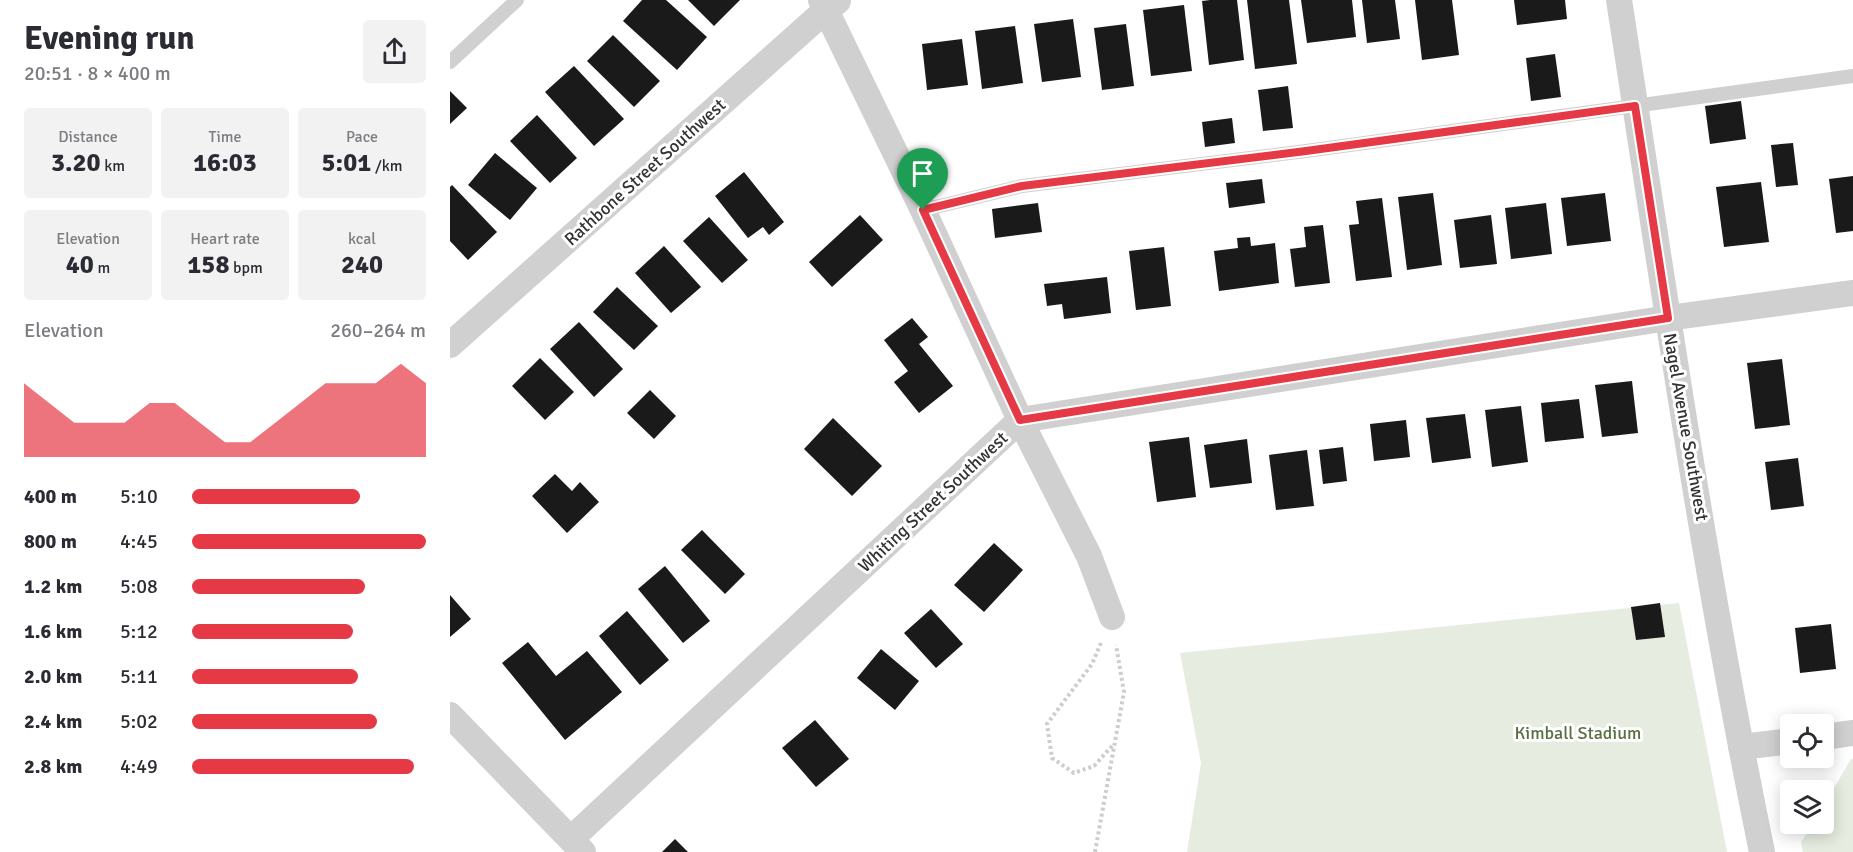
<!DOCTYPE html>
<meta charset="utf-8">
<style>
:root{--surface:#fff;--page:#f2f2f3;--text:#2b2b33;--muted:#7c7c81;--accent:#e63946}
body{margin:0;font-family:Signika,sans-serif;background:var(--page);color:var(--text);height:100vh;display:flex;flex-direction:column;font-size:22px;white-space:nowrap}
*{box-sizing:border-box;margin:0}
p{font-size:20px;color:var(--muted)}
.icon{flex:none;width:33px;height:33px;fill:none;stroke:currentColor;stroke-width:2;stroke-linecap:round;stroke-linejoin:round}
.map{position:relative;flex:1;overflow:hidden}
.sheet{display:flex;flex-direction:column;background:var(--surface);width:450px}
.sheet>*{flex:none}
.controls{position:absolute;left:1330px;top:714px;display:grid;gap:12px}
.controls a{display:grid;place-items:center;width:54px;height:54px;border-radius:6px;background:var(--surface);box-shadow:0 3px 15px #0003;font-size:30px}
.pin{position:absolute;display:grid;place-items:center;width:51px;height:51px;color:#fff;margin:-62px -26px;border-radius:50% 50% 50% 0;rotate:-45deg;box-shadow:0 0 6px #0007}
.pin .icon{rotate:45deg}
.round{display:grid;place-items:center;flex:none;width:63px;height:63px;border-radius:6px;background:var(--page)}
.headline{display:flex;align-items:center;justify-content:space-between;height:102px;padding:0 24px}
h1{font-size:33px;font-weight:700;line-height:45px}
.stats{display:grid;grid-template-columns:repeat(3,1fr);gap:9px;height:102px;padding:6px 24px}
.stats div{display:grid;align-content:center;border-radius:6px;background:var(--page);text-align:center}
.stats b{font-size:26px;font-weight:700}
.stats small{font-size:16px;font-weight:400}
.stats p{font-size:16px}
.chart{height:168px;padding:12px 24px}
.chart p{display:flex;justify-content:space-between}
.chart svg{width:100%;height:108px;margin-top:6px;fill:var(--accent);opacity:.7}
ul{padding:0 24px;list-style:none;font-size:20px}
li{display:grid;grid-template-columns:96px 72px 1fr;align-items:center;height:45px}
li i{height:15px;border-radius:8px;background:var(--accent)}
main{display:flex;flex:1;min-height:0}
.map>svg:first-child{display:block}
.green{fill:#e6ecdf}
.building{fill:#1a1a1a}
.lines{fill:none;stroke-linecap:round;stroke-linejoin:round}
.path{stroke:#cdcdcd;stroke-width:4;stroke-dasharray:3 3;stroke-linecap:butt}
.lane{stroke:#d0d0d0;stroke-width:14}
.street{stroke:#d0d0d0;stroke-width:26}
.route-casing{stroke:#fff;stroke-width:12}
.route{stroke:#e63946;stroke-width:8}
.labels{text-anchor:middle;stroke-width:6;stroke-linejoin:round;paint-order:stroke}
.street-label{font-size:18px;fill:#333;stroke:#fff}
.park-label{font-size:18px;fill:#56703f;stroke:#fff}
</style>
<main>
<section class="sheet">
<div class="headline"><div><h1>Evening run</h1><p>20:51 · 8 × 400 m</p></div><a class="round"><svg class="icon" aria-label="share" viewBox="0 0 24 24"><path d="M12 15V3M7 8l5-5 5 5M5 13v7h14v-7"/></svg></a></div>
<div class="stats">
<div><p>Distance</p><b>3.20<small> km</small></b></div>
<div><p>Time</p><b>16:03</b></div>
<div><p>Pace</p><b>5:01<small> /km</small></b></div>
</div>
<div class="stats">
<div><p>Elevation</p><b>40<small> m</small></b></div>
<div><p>Heart rate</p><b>158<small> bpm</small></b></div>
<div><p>kcal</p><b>240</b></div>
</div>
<div class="chart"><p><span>Elevation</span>260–264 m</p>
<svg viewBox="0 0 160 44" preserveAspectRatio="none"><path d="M0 44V14L10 22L20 30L30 30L40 30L50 22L60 22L70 30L80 38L90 38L100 30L110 22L120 14L130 14L140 14L150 6L160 14V44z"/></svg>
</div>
<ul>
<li><b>400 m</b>5:10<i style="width:72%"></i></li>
<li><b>800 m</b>4:45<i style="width:100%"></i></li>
<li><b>1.2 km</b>5:08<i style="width:74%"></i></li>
<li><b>1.6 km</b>5:12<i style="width:69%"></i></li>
<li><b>2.0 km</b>5:11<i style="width:71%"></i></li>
<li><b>2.4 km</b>5:02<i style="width:79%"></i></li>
<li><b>2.8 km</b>4:49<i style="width:95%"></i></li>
</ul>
</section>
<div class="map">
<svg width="1403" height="852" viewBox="0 0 1403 852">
<rect width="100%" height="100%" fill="#fff"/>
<g class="green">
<polygon points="1229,603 1277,852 737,852 751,763 730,653"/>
<polygon points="1401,759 1403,759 1403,852 1353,852 1351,842 1363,824 1374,824 1374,805"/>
</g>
<g class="building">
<polygon points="192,0 216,0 257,37 227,70 173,21"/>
<polygon points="238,0 290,0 264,26"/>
<polygon points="760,0 787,0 794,60 759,65 752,1"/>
<polygon points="797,0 839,0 847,64 805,69"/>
<polygon points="851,0 902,0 906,37 857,43"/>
<polygon points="912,0 945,0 950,39 917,43"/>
<polygon points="965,0 1002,0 1009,55 972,60"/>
<polygon points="1064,0 1115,0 1117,19 1067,25"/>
<polygon points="734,5 742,71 701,76 693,10"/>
<polygon points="623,19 631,77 592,82 584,24"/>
<polygon points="676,24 684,86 652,90 644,28"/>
<polygon points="565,26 573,83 532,89 525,31"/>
<polygon points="163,35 210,81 184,107 137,61"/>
<polygon points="512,39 518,85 477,90 472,44"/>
<polygon points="1105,54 1111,97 1081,101 1076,58"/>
<polygon points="124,66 174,119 144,146 95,92"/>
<polygon points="838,86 843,128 813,131 808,90"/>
<polygon points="0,91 17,108 0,124"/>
<polygon points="1291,101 1296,139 1260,144 1255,106"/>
<polygon points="87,115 127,158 100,183 60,141"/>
<polygon points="782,118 785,143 755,147 752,122"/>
<polygon points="1343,143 1348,185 1326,187 1321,145"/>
<polygon points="45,153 87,188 60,220 18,185"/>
<polygon points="294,172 334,222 319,235 313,227 298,238 265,196"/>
<polygon points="1403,176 1403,231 1386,233 1379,179"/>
<polygon points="812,179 815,203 779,208 776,183"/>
<polygon points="1311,182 1319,242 1274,247 1266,187"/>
<polygon points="2,185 47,232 18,260 0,241 0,187"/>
<polygon points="983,193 992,265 957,270 948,197"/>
<polygon points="1155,193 1161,241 1117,246 1111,198"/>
<polygon points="932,198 942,277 906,281 899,225 909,224 906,201"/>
<polygon points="588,203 592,232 545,238 542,209"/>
<polygon points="1096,203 1102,254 1061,259 1055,208"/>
<polygon points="410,215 433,240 382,287 359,262"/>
<polygon points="1041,215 1047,264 1010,268 1004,220"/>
<polygon points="259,217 298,260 272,283 233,241"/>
<polygon points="873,225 880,283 845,287 840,249 856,247 854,227"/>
<polygon points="800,237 801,246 825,243 829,283 769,291 764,251 788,248 787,238"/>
<polygon points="214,246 251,287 221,313 185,273"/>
<polygon points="714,247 721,306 686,310 679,251"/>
<polygon points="657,277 661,313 614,319 612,304 597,306 594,284"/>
<polygon points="167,287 208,326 184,350 143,312"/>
<polygon points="462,318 478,337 469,344 503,386 469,413 444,382 458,371 434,340"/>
<polygon points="129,322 173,369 144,397 100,349"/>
<polygon points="90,358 124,392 95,420 62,386"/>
<polygon points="1332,359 1340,425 1305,429 1297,363"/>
<polygon points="1182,381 1188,433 1152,437 1145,385"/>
<polygon points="200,390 226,416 204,439 177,413"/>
<polygon points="1129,399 1134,438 1095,442 1091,403"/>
<polygon points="1071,406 1078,462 1042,467 1035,410"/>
<polygon points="1015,414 1021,458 982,463 976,418"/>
<polygon points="383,418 432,466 402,496 354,449"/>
<polygon points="956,420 960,457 924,461 920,424"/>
<polygon points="739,437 746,497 707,502 699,442"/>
<polygon points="797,439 802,483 760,488 754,445"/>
<polygon points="893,447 897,481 873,484 869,450"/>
<polygon points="857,450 864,506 826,510 819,455"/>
<polygon points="1348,458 1354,506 1321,510 1315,462"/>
<polygon points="105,474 122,491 130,482 149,502 117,533 82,496"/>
<polygon points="252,530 295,574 275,594 231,550"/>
<polygon points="544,543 573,570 534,612 504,585"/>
<polygon points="215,566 260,621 233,643 188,589"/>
<polygon points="0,595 21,619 0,637"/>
<polygon points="1210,603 1215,637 1186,640 1181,607"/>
<polygon points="481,609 513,644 486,668 454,633"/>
<polygon points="177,611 219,660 190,685 149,636"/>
<polygon points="1381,624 1386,669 1350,673 1345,628"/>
<polygon points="78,642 106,676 137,651 172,692 115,740 52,663"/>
<polygon points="431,649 469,681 445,710 407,678"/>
<polygon points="365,720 399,759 366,787 332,748"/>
<polygon points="225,839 238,852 212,852"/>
</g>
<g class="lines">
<g class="path">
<polyline points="651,643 642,664 597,724 602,758 624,773 644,766 663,745"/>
<polyline points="645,852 674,692 666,645"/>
</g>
<g class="lane">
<polyline points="0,62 67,0"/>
<polyline points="473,210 572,186 856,151 1403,76"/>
</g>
<g class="street">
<polyline points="371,0 473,210 570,420 639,556 662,617"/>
<path d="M1169 0C1213 284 1254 570 1312 852"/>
<polyline points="0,345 376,10 388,1"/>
<polyline points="0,715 133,852"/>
<polyline points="1374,737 1403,733"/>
<polyline points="1291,747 1341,741"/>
<polyline points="121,839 570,420 1218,318 1403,293"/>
</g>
</g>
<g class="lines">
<g class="route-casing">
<polygon id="route" points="1185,106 1218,318 570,420 473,210 572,186 856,151"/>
</g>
<use href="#route" class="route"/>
</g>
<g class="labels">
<g class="street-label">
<text transform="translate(195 172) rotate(-42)" y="6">Rathbone Street Southwest</text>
<text transform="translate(1236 427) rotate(80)" y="6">Nagel Avenue Southwest</text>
<text transform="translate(483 502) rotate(-43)" y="6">Whiting Street Southwest</text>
</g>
<g class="park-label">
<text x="1128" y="739">Kimball Stadium</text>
</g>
</g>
</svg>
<div class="controls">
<a><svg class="icon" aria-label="locate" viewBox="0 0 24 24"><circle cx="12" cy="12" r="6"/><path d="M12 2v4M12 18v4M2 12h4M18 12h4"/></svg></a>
<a><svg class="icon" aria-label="layers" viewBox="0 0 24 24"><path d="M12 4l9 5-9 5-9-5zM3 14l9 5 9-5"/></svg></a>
</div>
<div class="pin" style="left:473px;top:210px;background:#1e9e55"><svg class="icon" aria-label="arrive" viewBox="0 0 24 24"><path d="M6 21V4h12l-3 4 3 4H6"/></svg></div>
</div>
</main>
